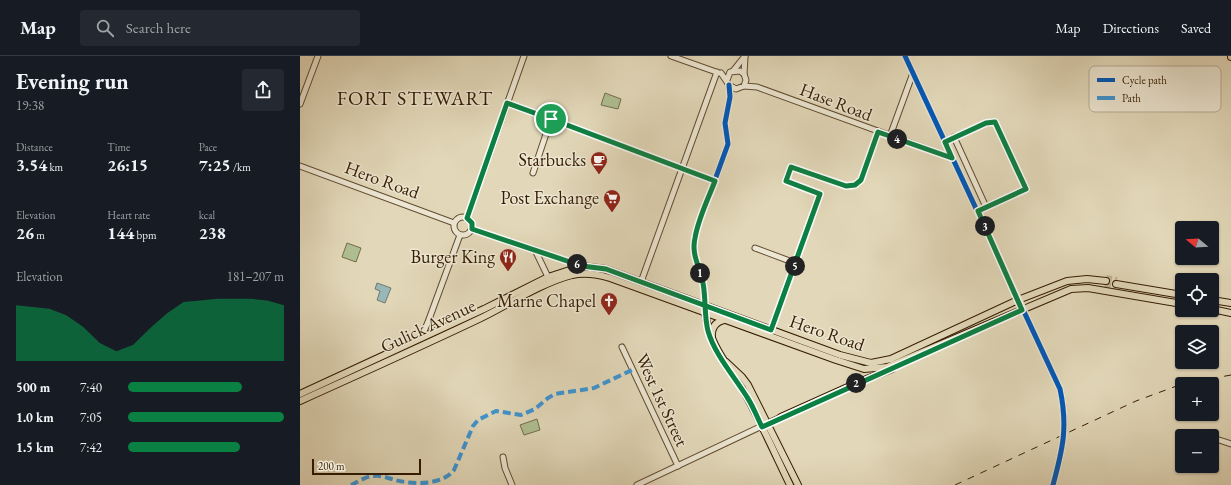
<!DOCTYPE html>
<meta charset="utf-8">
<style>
:root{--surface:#171b24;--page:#242831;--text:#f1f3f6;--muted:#9ea1a6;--line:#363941;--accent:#0b8043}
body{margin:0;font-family:"EB Garamond",serif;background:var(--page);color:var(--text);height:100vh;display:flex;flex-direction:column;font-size:15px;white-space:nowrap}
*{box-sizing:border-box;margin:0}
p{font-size:13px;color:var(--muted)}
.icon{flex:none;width:22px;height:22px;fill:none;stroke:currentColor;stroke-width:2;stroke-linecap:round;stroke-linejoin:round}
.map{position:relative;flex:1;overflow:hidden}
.drawer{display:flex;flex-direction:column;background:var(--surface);width:300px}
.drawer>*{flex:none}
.needle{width:26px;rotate:288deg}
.fabs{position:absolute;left:875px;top:165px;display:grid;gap:8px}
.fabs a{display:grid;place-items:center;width:44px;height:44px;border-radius:4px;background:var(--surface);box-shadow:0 1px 3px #0004;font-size:20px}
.scale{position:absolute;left:12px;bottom:10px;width:109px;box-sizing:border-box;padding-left:4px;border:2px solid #361d02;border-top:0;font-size:11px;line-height:14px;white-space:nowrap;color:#361d02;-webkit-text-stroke:3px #ece6d2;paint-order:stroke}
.pin{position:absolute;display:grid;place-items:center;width:34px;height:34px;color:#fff;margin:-17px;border:2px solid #fff;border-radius:50%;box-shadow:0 1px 4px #0007}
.km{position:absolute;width:20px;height:20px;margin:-10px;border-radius:50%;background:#222;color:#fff;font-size:11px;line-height:20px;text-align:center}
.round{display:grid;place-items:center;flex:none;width:42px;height:42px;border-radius:4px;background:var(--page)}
.overview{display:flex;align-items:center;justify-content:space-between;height:68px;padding:0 16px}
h1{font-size:22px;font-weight:700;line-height:30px}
.metrics{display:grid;grid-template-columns:repeat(3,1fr);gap:6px;height:68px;padding:4px 16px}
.metrics div{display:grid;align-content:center}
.metrics b{font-size:17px;font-weight:700}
.metrics small{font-size:11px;font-weight:400}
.metrics p{font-size:11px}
.chart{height:112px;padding:8px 16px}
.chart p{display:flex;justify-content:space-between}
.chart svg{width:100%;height:72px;margin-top:4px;fill:var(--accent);opacity:.7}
ul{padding:0 16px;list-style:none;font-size:13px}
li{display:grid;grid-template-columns:64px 48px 1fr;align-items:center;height:30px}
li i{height:10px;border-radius:5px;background:var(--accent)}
header{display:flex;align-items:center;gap:24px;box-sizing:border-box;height:56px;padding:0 20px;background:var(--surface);border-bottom:1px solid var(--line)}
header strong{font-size:19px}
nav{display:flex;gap:22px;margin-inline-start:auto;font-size:14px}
.search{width:280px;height:36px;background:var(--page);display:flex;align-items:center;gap:10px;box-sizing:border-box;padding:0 14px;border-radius:4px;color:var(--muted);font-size:15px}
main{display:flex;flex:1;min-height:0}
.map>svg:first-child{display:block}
.green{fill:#afbf92;stroke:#726e4a}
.water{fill:#98b8b8;stroke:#717a6f}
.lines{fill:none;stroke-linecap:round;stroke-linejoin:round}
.major-tunnel{stroke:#c0b394;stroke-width:6;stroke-dasharray:6 3;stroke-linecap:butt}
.minor-casing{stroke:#614c30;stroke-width:7}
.major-casing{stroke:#361d02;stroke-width:8}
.minor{stroke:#ece6d2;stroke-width:5}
.major{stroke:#e2d8b9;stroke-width:6}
.rail{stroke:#361d02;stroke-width:1;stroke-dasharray:7 7;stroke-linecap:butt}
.quiet{stroke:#3e94d1;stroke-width:4;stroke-dasharray:8 4;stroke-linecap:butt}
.cycleway-casing{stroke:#ece6d2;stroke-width:8}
.cycleway{stroke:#0057b8;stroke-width:5}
.route-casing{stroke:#fff;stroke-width:8}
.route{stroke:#0b8043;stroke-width:5}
.labels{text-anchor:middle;stroke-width:3;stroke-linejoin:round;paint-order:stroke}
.street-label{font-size:18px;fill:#361d02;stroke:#ece6d2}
.poi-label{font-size:18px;fill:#361d02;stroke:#ece6d2;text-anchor:end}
.quarter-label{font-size:20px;letter-spacing:1px;fill:#361d02;stroke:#ece6d2}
.key{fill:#ece6d2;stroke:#b5aa94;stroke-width:1}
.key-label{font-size:11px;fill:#361d02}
</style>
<header>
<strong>Map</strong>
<div class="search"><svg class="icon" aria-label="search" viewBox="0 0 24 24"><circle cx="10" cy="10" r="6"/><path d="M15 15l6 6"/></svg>Search here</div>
<nav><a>Map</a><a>Directions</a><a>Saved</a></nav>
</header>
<main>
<section class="drawer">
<div class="overview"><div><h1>Evening run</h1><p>19:38</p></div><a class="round"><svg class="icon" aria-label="share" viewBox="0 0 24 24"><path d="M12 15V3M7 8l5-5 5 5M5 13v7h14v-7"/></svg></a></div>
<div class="metrics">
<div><p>Distance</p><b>3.54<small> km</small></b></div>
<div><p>Time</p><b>26:15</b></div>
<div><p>Pace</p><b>7:25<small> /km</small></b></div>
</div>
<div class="metrics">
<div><p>Elevation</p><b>26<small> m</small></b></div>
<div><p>Heart rate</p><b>144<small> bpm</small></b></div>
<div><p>kcal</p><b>238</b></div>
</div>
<div class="chart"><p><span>Elevation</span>181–207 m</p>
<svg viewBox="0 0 160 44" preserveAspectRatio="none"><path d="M0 44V10L10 11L20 12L30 16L40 23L50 33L60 38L70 34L80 24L90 15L100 8L110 7L120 6L130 6L140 6L150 7L160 10V44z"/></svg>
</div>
<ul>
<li><b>500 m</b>7:40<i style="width:73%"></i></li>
<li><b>1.0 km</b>7:05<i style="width:100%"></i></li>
<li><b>1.5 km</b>7:42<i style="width:72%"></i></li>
</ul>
</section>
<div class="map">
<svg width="931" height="429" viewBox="0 0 931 429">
<rect width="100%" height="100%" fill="#e2d8b9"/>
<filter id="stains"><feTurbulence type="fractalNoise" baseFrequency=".005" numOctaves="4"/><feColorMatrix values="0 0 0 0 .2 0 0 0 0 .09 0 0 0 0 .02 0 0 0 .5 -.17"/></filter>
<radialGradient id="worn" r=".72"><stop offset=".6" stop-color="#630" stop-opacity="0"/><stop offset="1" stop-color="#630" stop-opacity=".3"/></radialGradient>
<g class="green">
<polygon points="305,37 321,43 318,53 301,49"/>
<polygon points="47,187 61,192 56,206 42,201"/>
<polygon points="237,363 240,374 224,379 220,369"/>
</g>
<polygon class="water" points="77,227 91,232 85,247 77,244 80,235 75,233"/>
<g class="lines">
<g class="major-tunnel">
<polyline points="806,222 817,224"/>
<polyline points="805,228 816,231"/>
</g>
<g class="minor-casing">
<g id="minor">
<polyline points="371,0 419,17"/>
<path d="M605 0 760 333C768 371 763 392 753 429"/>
<polyline points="433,15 445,0"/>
<polyline points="421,17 429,29 436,33 444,30 446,24 444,18 440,15 430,16 427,24"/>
<polyline points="444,18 445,1"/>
<polyline points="444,30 457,31 652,102"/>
<polyline points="207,47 251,63 233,117"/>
<polyline points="0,48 18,0"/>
<polyline points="251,63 415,125"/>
<polyline points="590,80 613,17"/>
<polyline points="654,81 686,151 678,155"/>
<polyline points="645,86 686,67 695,66 726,133 686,151"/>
<polyline points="0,110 154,167"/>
<circle cx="163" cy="170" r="9"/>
<polyline points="167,162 224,0"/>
<polyline points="172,173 282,210"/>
<polyline points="455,192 495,207"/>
<polyline points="235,194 249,223"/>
<polyline points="341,226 417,16"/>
<path d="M405 256C404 248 405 239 404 231 401 209 389 201 396 176L428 88 425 67 430 41 429 29"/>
<polyline points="471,274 520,138 486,125 491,111 546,130 555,129 561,124 578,76"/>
<polyline points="121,282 128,266 160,179"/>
<polyline points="322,291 378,410"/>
<polyline points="916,383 931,388"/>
<polyline points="203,401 205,412 212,429"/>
<polyline points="337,429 481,361"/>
</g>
</g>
<g class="major-casing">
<g id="major">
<polyline points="931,0 931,1"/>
<polyline points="816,228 882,239"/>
<polyline points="912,244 931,247"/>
<polyline points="912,253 931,257"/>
<path d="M405 256C410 294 432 312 448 343 463 371 476 400 490 429"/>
<path d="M412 282C411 272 415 266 424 264"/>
<polyline points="426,306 442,321 448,329 498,429"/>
<polyline points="0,338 184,253 248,221 282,210 306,213 540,299 571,307 591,303 718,244 767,225 787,223 806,225"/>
<path d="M0 345C60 318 120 291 179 263 208 249 241 227 272 219 286 216 297 218 310 222L536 304 564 313 587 311 771 233 788 232 882 248"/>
<polyline points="481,361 559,326 592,313"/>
</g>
</g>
<use href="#minor" class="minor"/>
<use href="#major" class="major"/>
<g class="rail">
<polyline points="883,328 931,319"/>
<polyline points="655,429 836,345 882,328"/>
</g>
<path class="quiet" d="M51 429C58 426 66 420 74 420 81 419 88 422 95 424 114 429 143 429 154 414L173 370 178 364 196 355 221 359 235 353 248 342 255 338 294 332 332 314"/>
<g class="cycleway-casing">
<g id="cycleway">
<path d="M605 0 760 333C768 371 763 392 753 429"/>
<path d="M405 256C404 248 405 239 404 231 401 209 389 201 396 176L428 88 425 67 430 41 429 29"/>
<polyline points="471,274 520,138 486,125 491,111 546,130 555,129 561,124 578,76"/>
</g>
</g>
<use href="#cycleway" class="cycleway"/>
</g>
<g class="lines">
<g class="route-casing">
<path id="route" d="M251 63 415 125C408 143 398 163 395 182 391 199 400 211 403 227 406 243 404 259 408 275 415 299 434 320 447 341 453 350 457 361 462 371L722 254 678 155 726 133 695 66 686 67 645 86 652 102 578 76 561 124 555 129 546 130 491 111 486 125 520 138 471 274 306 213 282 210 172 173V167L167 162 207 47 251 63"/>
</g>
<use href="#route" class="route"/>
</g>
<defs>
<g id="cafe-pin" transform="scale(0.9)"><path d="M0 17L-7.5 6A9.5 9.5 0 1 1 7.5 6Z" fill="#8f2418" stroke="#ece6d2"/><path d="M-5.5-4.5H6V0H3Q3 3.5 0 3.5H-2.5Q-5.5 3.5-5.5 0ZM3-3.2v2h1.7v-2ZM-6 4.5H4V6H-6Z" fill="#fff"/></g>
<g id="supermarket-pin" transform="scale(0.9)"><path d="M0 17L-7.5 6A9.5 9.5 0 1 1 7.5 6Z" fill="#8f2418" stroke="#ece6d2"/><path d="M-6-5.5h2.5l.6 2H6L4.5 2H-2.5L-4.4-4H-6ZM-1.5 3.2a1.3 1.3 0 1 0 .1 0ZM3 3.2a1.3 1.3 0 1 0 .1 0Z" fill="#fff"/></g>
<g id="restaurant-pin" transform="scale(0.9)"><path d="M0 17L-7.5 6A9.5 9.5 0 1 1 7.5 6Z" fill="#8f2418" stroke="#ece6d2"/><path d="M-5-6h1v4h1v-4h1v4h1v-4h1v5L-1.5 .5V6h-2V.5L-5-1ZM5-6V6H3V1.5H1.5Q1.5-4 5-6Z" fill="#fff"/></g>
<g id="church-pin" transform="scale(0.9)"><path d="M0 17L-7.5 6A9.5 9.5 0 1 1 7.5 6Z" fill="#8f2418" stroke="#ece6d2"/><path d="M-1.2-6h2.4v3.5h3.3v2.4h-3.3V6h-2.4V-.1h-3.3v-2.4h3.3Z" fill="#fff"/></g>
</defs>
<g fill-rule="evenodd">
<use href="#cafe-pin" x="299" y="104"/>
<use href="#supermarket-pin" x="312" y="142"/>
<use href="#restaurant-pin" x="208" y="201"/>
<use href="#church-pin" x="309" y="245"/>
</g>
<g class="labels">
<g class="street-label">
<text transform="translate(536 46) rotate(21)" y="6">Hase Road</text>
<text transform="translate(82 124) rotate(20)" y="6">Hero Road</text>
<text transform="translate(128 270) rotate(-25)" y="6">Gulick Avenue</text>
<text transform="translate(527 277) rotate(19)" y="6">Hero Road</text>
<text transform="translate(362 344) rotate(65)" y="6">West 1st Street</text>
</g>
<g class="poi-label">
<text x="286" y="110">Starbucks</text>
<text x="299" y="148">Post Exchange</text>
<text x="195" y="207">Burger King</text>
<text x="296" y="251">Marne Chapel</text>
</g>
<g class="quarter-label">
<text x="115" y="49">FORT STEWART</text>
</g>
</g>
<rect x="789" y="10" width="132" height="46" rx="6" class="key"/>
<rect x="797" y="22" width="18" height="4" fill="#0057b8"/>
<rect x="797" y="40" width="18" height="4" fill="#3e94d1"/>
<g class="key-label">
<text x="822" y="28">Cycle path</text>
<text x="822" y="46">Path</text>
</g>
<rect width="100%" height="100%" filter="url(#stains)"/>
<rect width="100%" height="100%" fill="url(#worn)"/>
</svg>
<div class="fabs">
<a><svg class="needle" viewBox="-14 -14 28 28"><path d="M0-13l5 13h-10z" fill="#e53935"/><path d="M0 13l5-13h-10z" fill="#9ea1a6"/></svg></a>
<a><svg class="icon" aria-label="locate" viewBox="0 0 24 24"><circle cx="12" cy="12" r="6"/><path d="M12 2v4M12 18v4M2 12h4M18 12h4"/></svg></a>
<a><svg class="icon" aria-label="layers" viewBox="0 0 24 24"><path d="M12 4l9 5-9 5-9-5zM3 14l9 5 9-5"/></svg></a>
<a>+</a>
<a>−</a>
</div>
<div class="scale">200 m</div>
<div class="pin" style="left:251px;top:63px;background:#1e9e55"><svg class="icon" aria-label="arrive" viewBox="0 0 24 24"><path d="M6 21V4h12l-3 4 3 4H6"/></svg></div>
<b class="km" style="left:400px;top:217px">1</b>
<b class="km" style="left:556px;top:327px">2</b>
<b class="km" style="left:685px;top:170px">3</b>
<b class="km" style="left:597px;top:83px">4</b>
<b class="km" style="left:495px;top:210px">5</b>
<b class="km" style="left:277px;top:208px">6</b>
</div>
</main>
